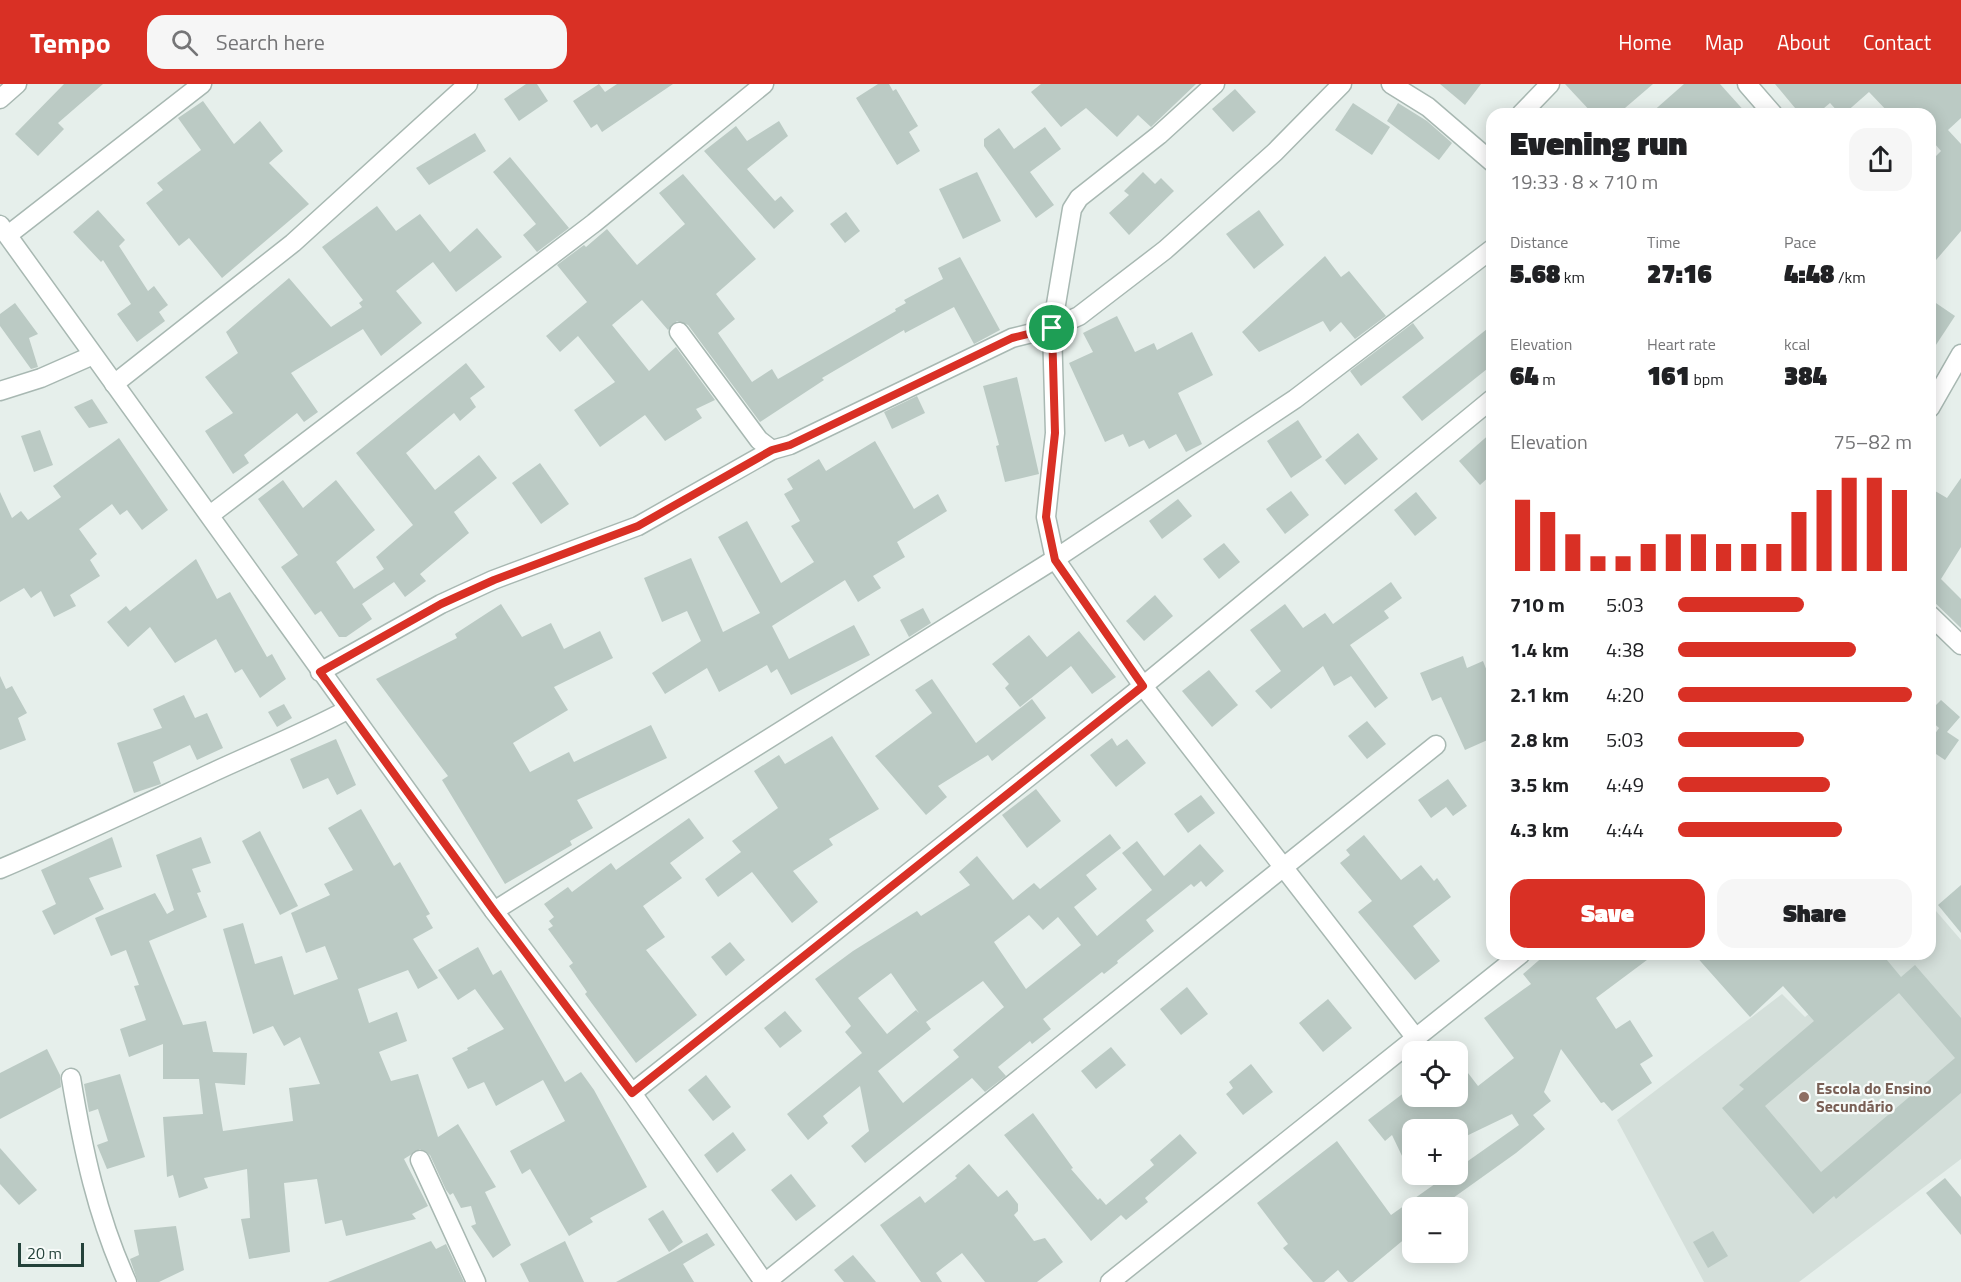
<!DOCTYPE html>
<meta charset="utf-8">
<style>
:root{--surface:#fff;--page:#f6f6f6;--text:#202124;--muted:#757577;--accent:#d93025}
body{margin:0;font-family:"Titillium Web",sans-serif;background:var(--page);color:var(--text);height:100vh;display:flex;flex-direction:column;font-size:22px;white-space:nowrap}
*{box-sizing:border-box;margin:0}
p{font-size:20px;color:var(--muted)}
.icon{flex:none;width:33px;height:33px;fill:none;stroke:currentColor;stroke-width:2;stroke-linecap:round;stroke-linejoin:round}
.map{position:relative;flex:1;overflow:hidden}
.side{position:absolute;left:1486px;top:24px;width:450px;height:852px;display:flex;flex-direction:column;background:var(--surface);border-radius:18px;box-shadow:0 3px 15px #0003}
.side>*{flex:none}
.fabs{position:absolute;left:1402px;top:957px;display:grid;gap:12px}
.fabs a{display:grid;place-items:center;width:66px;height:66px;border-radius:12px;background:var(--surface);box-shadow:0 3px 15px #0003;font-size:30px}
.scale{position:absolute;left:18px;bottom:15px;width:66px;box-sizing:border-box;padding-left:6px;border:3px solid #24423a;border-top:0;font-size:16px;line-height:21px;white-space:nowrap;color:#24423a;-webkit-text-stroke:4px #f7fbf9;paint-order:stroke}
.pin{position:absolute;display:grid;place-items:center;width:51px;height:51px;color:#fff;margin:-26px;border:3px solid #fff;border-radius:50%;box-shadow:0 2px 6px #0007}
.round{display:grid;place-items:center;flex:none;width:63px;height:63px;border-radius:18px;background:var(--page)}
.summary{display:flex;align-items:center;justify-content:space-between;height:102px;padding:0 24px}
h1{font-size:33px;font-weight:800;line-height:45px}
.figures{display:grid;grid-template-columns:repeat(3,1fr);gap:9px;height:102px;padding:6px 24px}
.figures div{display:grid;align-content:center}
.figures b{font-size:26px;font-weight:800}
.figures small{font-size:16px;font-weight:400}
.figures p{font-size:16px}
.chart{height:168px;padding:12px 24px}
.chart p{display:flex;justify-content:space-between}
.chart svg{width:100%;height:108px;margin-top:6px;stroke:var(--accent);stroke-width:6}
.primary-button{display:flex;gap:12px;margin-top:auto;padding:12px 24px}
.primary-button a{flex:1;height:69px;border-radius:18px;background:var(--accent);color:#fff;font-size:24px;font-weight:800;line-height:69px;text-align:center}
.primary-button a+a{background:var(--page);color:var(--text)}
ul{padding:0 24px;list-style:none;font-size:20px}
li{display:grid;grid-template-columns:96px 72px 1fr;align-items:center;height:45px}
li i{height:15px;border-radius:8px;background:var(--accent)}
header{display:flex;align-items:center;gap:36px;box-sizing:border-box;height:84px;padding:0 30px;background:var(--accent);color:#fff}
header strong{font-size:28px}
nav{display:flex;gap:33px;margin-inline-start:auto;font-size:21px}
.search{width:420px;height:54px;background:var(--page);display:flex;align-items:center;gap:15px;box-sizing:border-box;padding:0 21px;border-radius:18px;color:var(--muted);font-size:22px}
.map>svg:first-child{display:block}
.built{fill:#d4dfda}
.building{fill:#bbcac4;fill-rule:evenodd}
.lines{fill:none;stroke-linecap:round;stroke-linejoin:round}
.minor-casing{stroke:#a8b8b2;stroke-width:21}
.minor{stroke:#fff;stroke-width:18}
.route-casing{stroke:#fff;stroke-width:12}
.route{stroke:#d93025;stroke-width:8}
.education-dot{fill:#8d6e63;stroke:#f7fbf9;stroke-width:2}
.labels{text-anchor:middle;stroke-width:4.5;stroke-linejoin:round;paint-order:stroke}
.education-label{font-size:16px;font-weight:bold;fill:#785e54;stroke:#f7fbf9;text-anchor:start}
</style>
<header>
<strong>Tempo</strong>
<div class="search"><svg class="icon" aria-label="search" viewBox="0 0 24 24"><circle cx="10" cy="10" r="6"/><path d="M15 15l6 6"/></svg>Search here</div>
<nav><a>Home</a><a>Map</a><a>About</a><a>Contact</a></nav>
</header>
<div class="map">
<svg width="1961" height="1198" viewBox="0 0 1961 1198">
<rect width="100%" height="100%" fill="#e6efeb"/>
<polygon class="built" points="1936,827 1961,856 1961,1075 1799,1198 1704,1198 1617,1036 1782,910 1805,933 1883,870 1930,870 1931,831"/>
<g class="building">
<polygon points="64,0 103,0 58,39 64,45 38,72 15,50"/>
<polygon points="526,0 537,0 548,17 519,37 504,15"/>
<polygon points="599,0 605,8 617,0 673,0 602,48 597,40 591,44 573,17"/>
<polygon points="878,0 889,0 893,7 896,5 918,42 909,48 920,67 897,81 856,14"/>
<polygon points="1041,0 1196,0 1151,43 1138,31 1117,53 1086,24 1061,43 1031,8"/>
<polygon points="1440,0 1481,0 1465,21"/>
<polygon points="1565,0 1653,0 1618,30 1593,30"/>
<polygon points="1684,0 1720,0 1747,30 1650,30"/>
<polygon points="1775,0 1961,0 1961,34 1948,46 1961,60 1961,147 1930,183 1930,78 1941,67 1934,59 1930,62 1930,30 1890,30 1869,8 1844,30 1840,30 1830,19 1817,30 1800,30"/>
<polygon points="1235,5 1256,28 1233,48 1212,25"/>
<polygon points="203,17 234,60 260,37 283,67 269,79 309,120 222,194 189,154 179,162 146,119 163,106 157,99 201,66 178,34"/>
<polygon points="1353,19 1390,43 1372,71 1335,46"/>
<polygon points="1398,19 1427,37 1452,59 1439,76 1387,37"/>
<polygon points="779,37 788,52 747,85 775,117 781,112 794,127 774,145 704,67 736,42 747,57"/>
<polygon points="1045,43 1061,65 1030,88 1054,121 1036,134 984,62 984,55 999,44 1014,65"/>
<polygon points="475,49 486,67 429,101 416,84"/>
<polygon points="510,73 569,144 537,168 523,151 536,140 493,88"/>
<polygon points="977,88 1001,137 963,155 939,105"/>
<polygon points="1143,88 1155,100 1161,94 1174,107 1129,151 1109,129 1129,111 1124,107"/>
<polygon points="683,90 756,175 716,210 735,235 718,249 752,298 772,285 778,295 896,227 895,225 906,219 904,216 943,195 938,184 960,173 1000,246 974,260 954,223 905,249 904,246 822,294 824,296 760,338 688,241 677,237 668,246 642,216 612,241 649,287 676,263 715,316 696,325 702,334 665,357 645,331 600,363 574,326 615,298 578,252 560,268 546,252 587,218 557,181 584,161 586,163 607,145 637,181 685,140 659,109"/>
<polygon points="377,122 396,147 420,130 450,168 477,144 502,173 456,208 433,178 396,207 422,239 381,272 363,245 291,289 318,328 304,338 297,329 244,371 249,379 233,390 205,347 233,329 205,293 238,269 226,248 289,194 331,243 362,223 359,219 363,216 322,163"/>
<polygon points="98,126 125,156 119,162 148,207 154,202 168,221 159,228 165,237 137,258 117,230 131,220 103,176 101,178 73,148"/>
<polygon points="1259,126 1284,161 1254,185 1226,150"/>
<polygon points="846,128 860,147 845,159 830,140"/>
<polygon points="1325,172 1341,193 1349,187 1386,232 1355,255 1341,238 1330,248 1323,237 1259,268 1242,248"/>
<polygon points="1930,215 1955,232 1930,270"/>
<polygon points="15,219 38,250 29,254 38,283 31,285 0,242 0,230"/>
<polygon points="1117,232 1135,268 1154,259 1157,266 1192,248 1213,291 1178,309 1202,360 1186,368 1176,350 1149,365 1144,356 1129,363 1123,350 1105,358 1069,279 1093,268 1083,249"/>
<polygon points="1413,239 1424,254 1361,302 1350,287"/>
<polygon points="1492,241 1492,281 1422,337 1402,313"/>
<polygon points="466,279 485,303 470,314 476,323 460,337 454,329 406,369 435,406 479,371 497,394 454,428 469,449 420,490 426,497 405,513 394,498 362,520 372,535 346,553 339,553 321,527 315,531 281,483 298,471 258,415 283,396 303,424 336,396 375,446 336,478 354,505 384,485 376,473 413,441 356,369"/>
<polygon points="1017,293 1039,390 1005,398 996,362 999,361 983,302"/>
<polygon points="917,312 925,329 892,345 884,328"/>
<polygon points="92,315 108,339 89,344 74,323"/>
<polygon points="1298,336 1322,373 1291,394 1267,357"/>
<polygon points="40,346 53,381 34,388 21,352"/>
<polygon points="1492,348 1492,390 1480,401 1459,377"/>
<polygon points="1358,349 1378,375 1345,401 1325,376"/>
<polygon points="119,354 168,426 142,446 127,426 120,431 112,420 79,445 97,470 90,476 100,492 70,511 76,522 54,533 41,507 31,514 24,504 0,518 0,408 12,434 21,427 28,436 61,413 53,402"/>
<polygon points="875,357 914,425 938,410 947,427 897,458 905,473 873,492 881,504 858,518 845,496 772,542 789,575 854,541 870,571 791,611 777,585 771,589 767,581 719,608 707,584 665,610 652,589 701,557 687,527 662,538 644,494 691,474 723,548 760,529 718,453 747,437 781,499 814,478 791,442 800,437 784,410 793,405 787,395 819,375 826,387"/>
<polygon points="540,379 569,420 541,440 512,399"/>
<polygon points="1961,394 1961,463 1941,495 1961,515 1961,544 1930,514 1930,404 1947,414"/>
<polygon points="1291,407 1309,431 1285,450 1266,425"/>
<polygon points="1416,408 1437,434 1415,452 1394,426"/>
<polygon points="1178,415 1192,432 1162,455 1149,437"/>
<polygon points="1224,459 1240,478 1219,495 1203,475"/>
<polygon points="196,475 217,515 230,508 267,573 272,570 286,595 260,614 242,585 235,589 216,555 175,579 150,543 128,563 107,538 126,522 130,527"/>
<polygon points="1391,498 1402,514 1384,527 1389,534 1350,561 1388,614 1375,624 1351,592 1334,602 1323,582 1271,625 1255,607 1281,587 1250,546 1285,520 1303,544 1325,529 1333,540"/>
<polygon points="1155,511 1173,532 1144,557 1126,537"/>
<polygon points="501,520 522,553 551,539 564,565 600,547 613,574 554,603 568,626 513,659 530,688 569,668 574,678 651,641 667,674 577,716 593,744 570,757 572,761 505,800 442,696 448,692 376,595 457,554 455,550"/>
<polygon points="923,524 931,539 909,553 900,536"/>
<polygon points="1079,547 1116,593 1092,610 1071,582 1020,623 1005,604 1009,600 992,580 1029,551 1047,573"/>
<polygon points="1463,572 1467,584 1483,577 1492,600 1492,654 1465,666 1441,613 1432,617 1420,589"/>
<polygon points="1209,586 1238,621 1212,643 1182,607"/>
<polygon points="0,592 6,605 12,602 27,629 18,634 26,656 0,666"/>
<polygon points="932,595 976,659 1032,615 1046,634 992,677 988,671 938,702 947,713 926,731 875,672 932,629 915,606"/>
<polygon points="184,611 195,634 207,629 223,664 197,676 190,661 153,678 161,700 134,709 117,659 162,644 153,625"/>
<polygon points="1941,616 1960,633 1947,648 1959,656 1945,676 1930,666 1930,657 1939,644 1930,636 1930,627"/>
<polygon points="284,620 292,634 277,643 268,628"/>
<polygon points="1367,637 1386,660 1367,675 1348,652"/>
<polygon points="832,652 879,725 829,755 833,761 793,787 818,818 792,839 752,788 718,813 705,795 741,768 732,757 778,724 754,687 779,671 785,680"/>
<polygon points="1112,654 1117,662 1127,655 1146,679 1116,703 1090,671"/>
<polygon points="336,655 356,701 337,711 328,694 303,705 290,675"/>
<polygon points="1448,695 1467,722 1453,732 1446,723 1431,734 1418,716"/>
<polygon points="1036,705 1061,737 1027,764 1002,731"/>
<polygon points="1201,711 1215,729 1188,749 1174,730"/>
<polygon points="361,725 394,782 400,778 430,830 426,832 433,844 413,855 438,894 418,905 408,886 358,905 369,939 397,928 407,957 379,968 391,997 418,990 438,1053 458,1040 496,1103 485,1108 511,1161 493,1174 471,1142 476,1140 471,1122 461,1124 453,1109 450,1111 446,1106 430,1071 420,1065 404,1075 428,1122 412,1130 416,1135 346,1152 342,1136 325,1140 317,1095 284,1099 290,1168 249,1175 241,1135 250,1134 247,1085 204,1094 208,1104 179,1114 173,1091 167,1093 163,1033 203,1030 199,995 163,995 163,960 129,973 120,945 146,936 134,902 139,901 126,866 111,872 95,834 155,809 167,830 174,826 156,771 201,753 211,779 192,785 201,808 197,809 207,833 149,857 183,941 206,937 213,968 247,969 245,1001 215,999 223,1047 293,1037 289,1004 320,1000 300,953 284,962 273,942 253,950 223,845 243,839 255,880 282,872 294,911 338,895 325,862 306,869 291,829 330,811 324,800 353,786 328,744"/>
<polygon points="689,734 704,754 670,779 682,794 643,822 665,853 646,866 697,931 636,979 585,910 587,908 569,882 573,879 548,845 553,842 549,837 554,833 544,820 568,803 572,808 611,779 616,786"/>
<polygon points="260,747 298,822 280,831 242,757"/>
<path d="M1110 750 1121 764 1086 791 1097 805 1074 823 1097 852 1152 806 1122 769 1137 757 1164 792 1200 760 1224 787 1206 803 1201 797 1194 803 1191 800 1146 836 1154 847 1117 877 1118 879 1104 890 1102 888 1043 935 1051 945 1032 960 1030 957 998 983 1006 992 985 1008 972 994 865 1079 851 1062 869 1047 860 1002 823 1032 828 1039 808 1056 787 1030 862 969 845 948 851 942 815 895 853 867 917 827 921 832 970 801 959 788 977 772 1013 816 1034 799 1040 805ZM1029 831 1043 846 1058 833 1081 861 1026 905 994 858ZM891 889 919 929 916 926 887 950 858 914ZM983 897 1004 923 953 966 959 973 903 1019 878 987 931 945 926 938Z"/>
<polygon points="1364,751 1401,796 1421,781 1434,797 1437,794 1451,813 1413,842 1440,877 1415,896 1358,828 1372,817 1340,779 1350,771 1346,766"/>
<polygon points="112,753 122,783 89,794 104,825 54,851 42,827 56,820 41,786"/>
<polygon points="1961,801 1961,849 1938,821"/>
<polygon points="730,858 745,876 726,892 711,873"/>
<polygon points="478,863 493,891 501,886 565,998 581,988 594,1006 647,1103 590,1134 593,1138 569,1152 530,1085 522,1090 510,1067 565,1037 543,996 496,1022 484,998 468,1005 452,974 468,966 467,964 504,945 475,905 458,916 438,886"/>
<polygon points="1546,870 1655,870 1596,914 1616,945 1630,936 1653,972 1640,980 1652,999 1612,1027 1604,1018 1601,1019 1561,965 1544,1008 1551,1017 1533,1031 1545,1045 1516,1069 1439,1124 1413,1124 1413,1148 1353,1198 1348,1198 1338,1186 1324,1198 1313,1198 1283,1164 1288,1160 1257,1119 1337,1057 1391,1131 1449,1090 1458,1090 1458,1084 1519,1041 1512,1030 1458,1056 1458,1046 1413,1046 1413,1095 1392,1051 1385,1057 1368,1036 1413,1002 1413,1012 1458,1012 1458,976 1478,1002 1514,974 1484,934 1531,900 1523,890"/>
<path d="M1694 870H1882L1901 893 1915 881 1961 934V1009L1836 1115 1834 1112 1813 1130 1722 1024 1744 1005 1739 1001 1814 937 1783 902 1750 933ZM1899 909 1955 974 1821 1088 1765 1022Z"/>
<polygon points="1187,903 1208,930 1181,951 1160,925"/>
<polygon points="1328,915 1352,944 1323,968 1299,939"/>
<polygon points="785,927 802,947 780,964 764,944"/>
<polygon points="1111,963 1126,981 1096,1005 1081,987"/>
<polygon points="47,965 60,991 61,1003 0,1035 0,989"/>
<polygon points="1251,980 1273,1008 1243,1031 1226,1010 1233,1004 1229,998"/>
<polygon points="120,990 145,1073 107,1085 97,1061 108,1057 98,1025 89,1028 84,1000"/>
<polygon points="706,991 731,1023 713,1037 688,1006"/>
<polygon points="1033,1029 1073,1084 1071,1085 1098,1116 1100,1114 1106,1121 1154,1081 1150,1076 1180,1050 1197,1069 1145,1114 1148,1118 1126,1136 1121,1131 1091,1157 1004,1051"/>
<polygon points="733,1048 746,1066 717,1089 704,1071"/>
<polygon points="0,1064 37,1106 19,1121 0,1100"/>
<polygon points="969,1080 998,1113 1007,1106 1018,1120 1018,1127 1014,1131 1034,1157 1045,1154 1063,1178 1037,1198 985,1198 962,1169 936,1189 942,1198 921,1198 880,1141 920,1112 925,1119 957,1094 955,1092"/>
<polygon points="791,1090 816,1122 796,1137 771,1106"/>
<polygon points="1945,1094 1961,1113 1961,1151 1926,1109"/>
<polygon points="663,1126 683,1158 669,1168 648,1135"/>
<polygon points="176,1142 184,1186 159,1198 138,1198 130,1175 139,1171 134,1146"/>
<polygon points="1713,1147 1728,1172 1708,1184 1693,1158"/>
<polygon points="707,1149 715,1161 683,1180 694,1198 616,1198"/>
<polygon points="431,1157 436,1165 446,1160 464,1198 328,1198"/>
<polygon points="565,1157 584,1198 529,1198 520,1180"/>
<polygon points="853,1171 876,1198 844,1198 834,1186"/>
</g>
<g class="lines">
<g class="minor-casing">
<g id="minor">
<polyline points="1215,0 1159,51 1079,114 1072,125 1052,244 1055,349 1046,433 1055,475 1143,602 1415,953"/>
<polyline points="1391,0 1428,23 1492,78"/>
<polyline points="1747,0 1773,30"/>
<polyline points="0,15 17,0"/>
<polyline points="1521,30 1550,0"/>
<polyline points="0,141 494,827 632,1009 764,1198"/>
<polyline points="8,151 202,0"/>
<polyline points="679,248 759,356 772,366"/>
<polyline points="114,300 293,159 468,0"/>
<polyline points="0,307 41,294 91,272"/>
<polyline points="1930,324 1961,270"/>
<polyline points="210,431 594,139 764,0"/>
<polyline points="1930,531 1961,561"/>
<polyline points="320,588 441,520 493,496 638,442 772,366 790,361 1012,254 1052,244 1079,232 1165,166 1275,68 1342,0"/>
<path d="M0 785C71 755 140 722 209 690 256 668 302 650 347 626"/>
<polyline points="494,827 1055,475 1295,315 1492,165"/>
<path d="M71 994C83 1066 97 1132 127 1198"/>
<polyline points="632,1009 1143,602 1492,315"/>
<polyline points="420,1076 476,1198"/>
<polyline points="766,1198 1436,661"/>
<polyline points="1110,1198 1521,870"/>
</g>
</g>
<use href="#minor" class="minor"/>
</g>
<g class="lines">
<g class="route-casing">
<polygon id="route" points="1052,244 1055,349 1046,433 1055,476 1143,602 632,1009 494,827 320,588 441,520 494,496 638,442 772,366 790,361 1012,254"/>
</g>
<use href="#route" class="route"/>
</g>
<circle class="education-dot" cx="1804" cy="1013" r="6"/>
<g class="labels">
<g class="education-label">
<text x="1816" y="1010">Escola do Ensino<tspan x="1816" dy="18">Secundário</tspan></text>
</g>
</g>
</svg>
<div class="fabs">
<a><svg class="icon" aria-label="locate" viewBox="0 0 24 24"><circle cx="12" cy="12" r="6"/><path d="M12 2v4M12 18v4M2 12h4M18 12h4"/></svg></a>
<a>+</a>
<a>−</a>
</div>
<div class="scale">20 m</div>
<div class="pin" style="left:1052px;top:244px;background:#1e9e55"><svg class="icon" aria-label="arrive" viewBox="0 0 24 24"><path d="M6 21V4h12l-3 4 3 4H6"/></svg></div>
<section class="side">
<div class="summary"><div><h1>Evening run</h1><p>19:33 · 8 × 710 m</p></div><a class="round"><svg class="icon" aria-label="share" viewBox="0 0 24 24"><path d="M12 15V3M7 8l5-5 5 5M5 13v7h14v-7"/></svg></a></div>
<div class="figures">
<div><p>Distance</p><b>5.68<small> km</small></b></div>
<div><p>Time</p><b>27:16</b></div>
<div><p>Pace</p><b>4:48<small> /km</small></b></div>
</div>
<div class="figures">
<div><p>Elevation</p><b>64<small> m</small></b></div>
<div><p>Heart rate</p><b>161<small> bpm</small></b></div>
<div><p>kcal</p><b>384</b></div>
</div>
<div class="chart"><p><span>Elevation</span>75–82 m</p>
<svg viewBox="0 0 160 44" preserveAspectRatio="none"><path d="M5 44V15M15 44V20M25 44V29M35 44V38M45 44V38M55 44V33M65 44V29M75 44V29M85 44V33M95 44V33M105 44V33M115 44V20M125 44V11M135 44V6M145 44V6M155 44V11"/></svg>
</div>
<ul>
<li><b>710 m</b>5:03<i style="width:54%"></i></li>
<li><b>1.4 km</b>4:38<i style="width:76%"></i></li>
<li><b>2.1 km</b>4:20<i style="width:100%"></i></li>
<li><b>2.8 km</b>5:03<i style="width:54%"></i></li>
<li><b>3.5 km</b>4:49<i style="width:65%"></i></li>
<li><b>4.3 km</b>4:44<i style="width:70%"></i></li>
</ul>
<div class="primary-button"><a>Save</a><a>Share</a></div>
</section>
</div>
